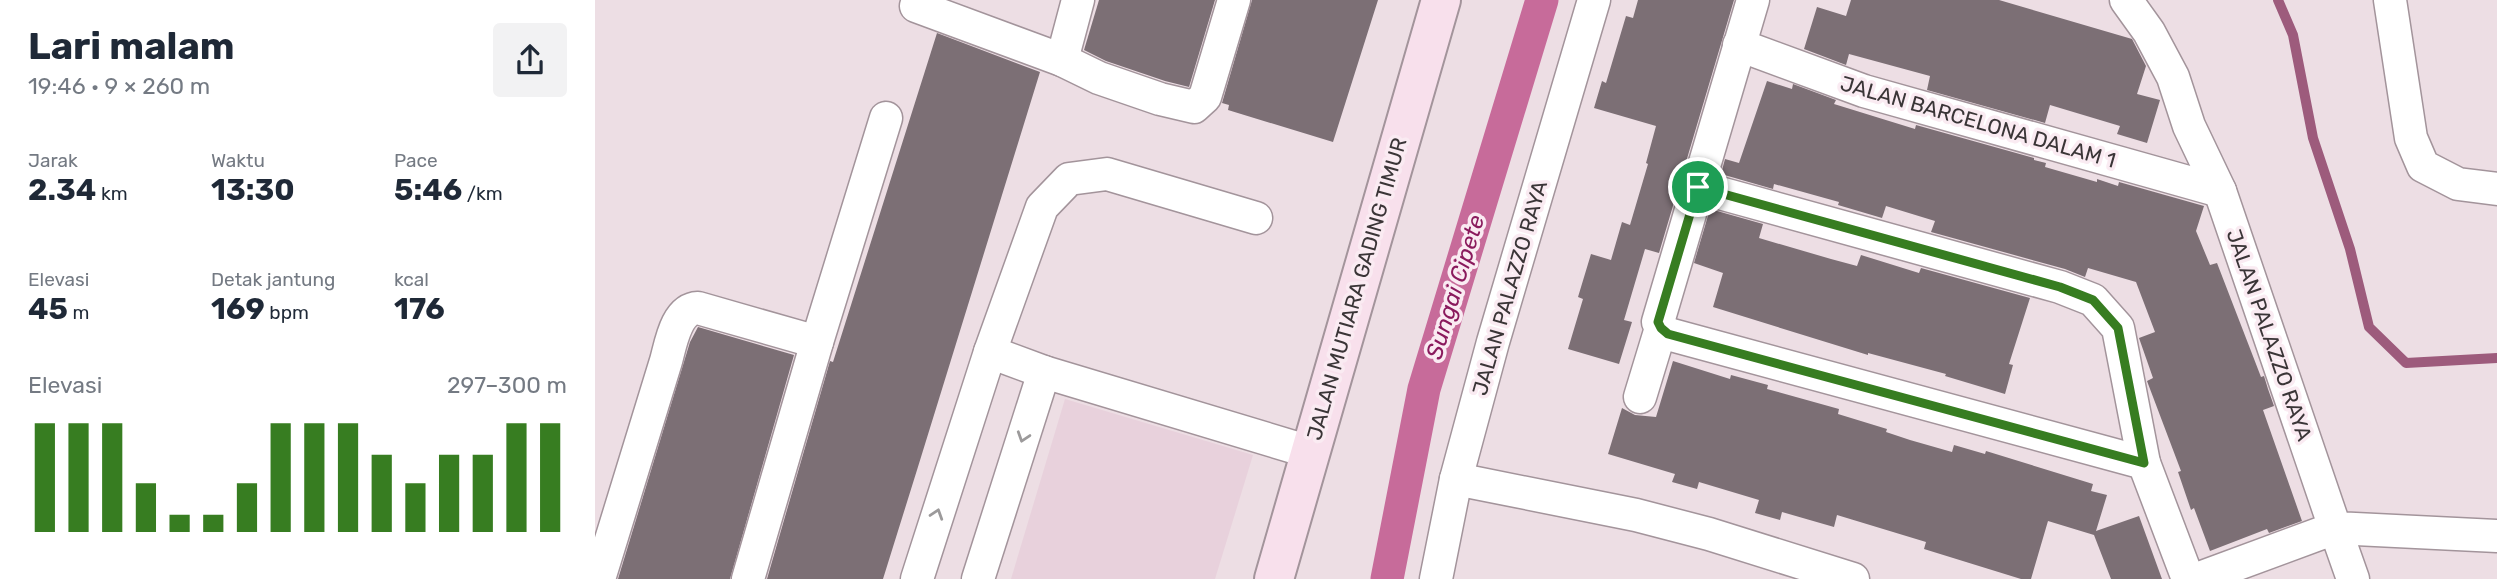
<!DOCTYPE html>
<html lang="id">
<meta charset="utf-8">
<style>
:root{--surface:#fff;--page:#f2f2f3;--text:#1f2937;--muted:#747a83;--accent:#377d21}
body{margin:0;font-family:Rubik,sans-serif;background:var(--page);color:var(--text);height:100vh;display:flex;flex-direction:column;font-size:26px;white-space:nowrap}
*{box-sizing:border-box;margin:0}
p{font-size:23px;color:var(--muted)}
.icon{flex:none;width:38px;height:38px;fill:none;stroke:currentColor;stroke-width:2;stroke-linecap:round;stroke-linejoin:round}
.map{position:relative;flex:1;overflow:hidden}
.details{display:flex;flex-direction:column;background:var(--surface);width:595px}
.details>*{flex:none}
.pin{position:absolute;display:grid;place-items:center;width:60px;height:60px;color:#fff;margin:-30px;border:4px solid #fff;border-radius:50%;box-shadow:0 2px 7px #0007}
.round{display:grid;place-items:center;flex:none;width:74px;height:74px;border-radius:7px;background:var(--page)}
.head{display:flex;align-items:center;justify-content:space-between;height:119px;padding:0 28px}
h1{font-size:38px;font-weight:700;line-height:52px}
.metrics{display:grid;grid-template-columns:repeat(3,1fr);gap:10px;height:119px;padding:7px 28px}
.metrics div{display:grid;align-content:center}
.metrics b{font-size:30px;font-weight:700}
.metrics small{font-size:19px;font-weight:400}
.metrics p{font-size:19px}
.chart{height:196px;padding:14px 28px}
.chart p{display:flex;justify-content:space-between}
.chart svg{width:100%;height:126px;margin-top:7px;stroke:var(--accent);stroke-width:6}
main{display:flex;flex:1;min-height:0}
.map>svg:first-child{display:block}
.built{fill:#e8d1dc}
.lines{fill:none;stroke-linecap:round;stroke-linejoin:round}
.stream{stroke:#9d5b7c;stroke-width:10}
.canal{stroke:#c76b9a;stroke-width:33}
.building{fill:#7c6f75}
.minor-casing{stroke:#a3949b;stroke-width:35}
.secondary-casing{stroke:#a3949b;stroke-width:42}
.minor{stroke:#fff;stroke-width:32}
.secondary{stroke:#f8e0ec;stroke-width:38}
.oneway{stroke:#9c9a9b}
.route-casing{stroke:#fff;stroke-width:14}
.route{stroke:#377d21;stroke-width:9}
.labels{text-anchor:middle;stroke-width:7;stroke-linejoin:round;paint-order:stroke}
.street-label{font-size:21px;fill:#3a3537;stroke:#faebf2}
.water-label{font-size:23px;font-style:italic;fill:#8a1a5d;stroke:#faebf2}
</style>
<main>
<section class="details">
<div class="head"><div><h1>Lari malam</h1><p>19:46 · 9 × 260 m</p></div><a class="round"><svg class="icon" aria-label="share" viewBox="0 0 24 24"><path d="M12 15V3M7 8l5-5 5 5M5 13v7h14v-7"/></svg></a></div>
<div class="metrics">
<div><p>Jarak</p><b>2.34<small> km</small></b></div>
<div><p>Waktu</p><b>13:30</b></div>
<div><p>Pace</p><b>5:46<small> /km</small></b></div>
</div>
<div class="metrics">
<div><p>Elevasi</p><b>45<small> m</small></b></div>
<div><p>Detak jantung</p><b>169<small> bpm</small></b></div>
<div><p>kcal</p><b>176</b></div>
</div>
<div class="chart"><p><span>Elevasi</span>297–300 m</p>
<svg viewBox="0 0 160 44" preserveAspectRatio="none"><path d="M5 44V6M15 44V6M25 44V6M35 44V27M45 44V38M55 44V38M65 44V27M75 44V6M85 44V6M95 44V6M105 44V17M115 44V27M125 44V17M135 44V17M145 44V6M155 44V6"/></svg>
</div>
</section>
<div class="map">
<svg width="1902" height="579" viewBox="0 0 1902 579">
<rect width="100%" height="100%" fill="#eddee4"/>
<polygon class="built" points="470,399 658,455 620,579 416,579"/>
<g class="lines">
<polyline class="stream" points="1683,0 1698,35 1718,138 1755,249 1774,327 1811,363 1902,358"/>
<polyline class="canal" points="792,579 829,389 947,0"/>
</g>
<g class="building">
<polygon points="504,0 620,0 594,87 570,81 511,61 489,50"/>
<polygon points="657,0 783,0 738,142 633,110 634,105 627,103"/>
<polygon points="1043,0 1139,0 1064,253 1050,249 1029,320 1037,322 1024,364 973,349 988,299 983,297 996,254 1016,260 1027,222 1035,225 1053,164 1051,163 1061,126 999,108 1007,81 1011,83 1031,16 1038,18"/>
<polygon points="1256,0 1404,0 1537,39 1551,66 1542,94 1565,100 1552,143 1522,134 1525,126 1455,105 1450,123 1332,90 1335,76 1254,54 1251,65 1209,49 1222,7 1251,16"/>
<polygon points="342,33 445,72 322,470 288,579 172,579 235,361 238,362"/>
<polygon points="1172,81 1197,89 1198,84 1241,100 1239,104 1320,129 1321,125 1439,158 1439,160 1451,163 1450,167 1502,182 1502,179 1523,186 1524,182 1609,206 1601,231 1615,265 1622,263 1666,377 1669,376 1673,389 1679,406 1668,410 1707,521 1674,533 1672,529 1615,551 1599,508 1596,510 1583,472 1586,471 1552,381 1558,378 1544,338 1560,332 1541,282 1493,268 1490,277 1470,269 1336,232 1340,221 1291,206 1287,218 1243,205 1244,202 1179,184 1178,189 1126,174 1130,159 1144,163"/>
<polygon points="1115,209 1168,224 1164,238 1236,259 1262,266 1266,255 1324,273 1326,268 1435,298 1414,364 1418,365 1410,394 1350,376 1351,374 1273,353 1273,355 1118,307 1128,273 1099,263"/>
<polygon points="103,327 199,355 135,579 23,579 95,342"/>
<polygon points="1078,361 1135,379 1136,375 1173,385 1172,389 1244,409 1243,414 1292,429 1291,432 1315,440 1357,452 1359,445 1390,454 1391,451 1498,484 1496,491 1512,495 1501,531 1544,516 1567,579 1516,579 1499,535 1453,521 1436,579 1426,579 1329,549 1331,542 1242,515 1239,527 1187,512 1185,520 1160,513 1164,500 1104,482 1102,489 1077,482 1080,474 1013,454 1027,408 1040,415 1061,417"/>
</g>
<g class="lines">
<g class="minor-casing">
<g id="minor">
<polyline points="1531,0 1554,32 1578,77 1594,126 1625,191 1740,528 1902,536"/>
<polyline points="1795,0 1816,138 1828,166 1863,184 1902,189"/>
<polyline points="321,6 467,60 504,78 565,99 599,107 610,97 639,0"/>
<polyline points="1144,45 1269,91 1625,191"/>
<polyline points="467,60 483,0"/>
<polyline points="1103,187 1465,287 1498,300 1523,328 1549,463"/>
<polyline points="1066,328 1073,334 1549,463 1593,579"/>
<polyline points="395,352 449,372 715,452"/>
<polyline points="1045,397 1066,328 1063,322 1158,0"/>
<polyline points="861,479 1041,515 1114,534 1258,579"/>
<path d="M4 579 71 361C76 343 81 309 103 308L222 342"/>
<polyline points="153,579 222,342 291,118"/>
<polyline points="322,579 395,352 447,207 474,179 512,174 661,218"/>
<polyline points="383,579 449,372"/>
<polyline points="841,579 861,479 898,342 999,0"/>
<polyline points="1602,579 1740,528 1758,579"/>
</g>
</g>
<g class="secondary-casing">
<polyline id="secondary" points="679,579 846,0"/>
</g>
<use href="#minor" class="minor"/>
<use href="#secondary" class="secondary"/>
</g>
<defs><path id="oneway-chevron" d="M-2-3.5L2.5 0L-2 3.5" fill="none" stroke-width="1.6" stroke-linecap="round" stroke-linejoin="round" transform="scale(1.75)"/></defs>
<g class="oneway">
<use href="#oneway-chevron" transform="translate(428 437) rotate(108)"/>
<use href="#oneway-chevron" transform="translate(342 514) rotate(-72)"/>
</g>
<g class="lines">
<g class="route-casing">
<polygon id="route" points="1103,187 1465,287 1498,300 1523,328 1549,463 1073,334 1066,328 1063,322"/>
</g>
<use href="#route" class="route"/>
</g>
<g class="labels">
<g class="street-label">
<text transform="translate(1383 122) rotate(16)" y="7">JALAN BARCELONA DALAM 1</text>
<text transform="translate(915 288) rotate(-74)" y="7">JALAN PALAZZO RAYA</text>
<text transform="translate(762 289) rotate(-74)" y="7">JALAN MUTIARA GADING TIMUR</text>
<text transform="translate(1674 335) rotate(71)" y="7">JALAN PALAZZO RAYA</text>
</g>
<g class="water-label">
<text transform="translate(860 287) rotate(-73)" y="8">Sungai Cipete</text>
</g>
</g>
</svg>
<div class="pin" style="left:1103px;top:187px;background:#1e9e55"><svg class="icon" aria-label="arrive" viewBox="0 0 24 24"><path d="M6 21V4h12l-3 4 3 4H6"/></svg></div>
</div>
</main>
